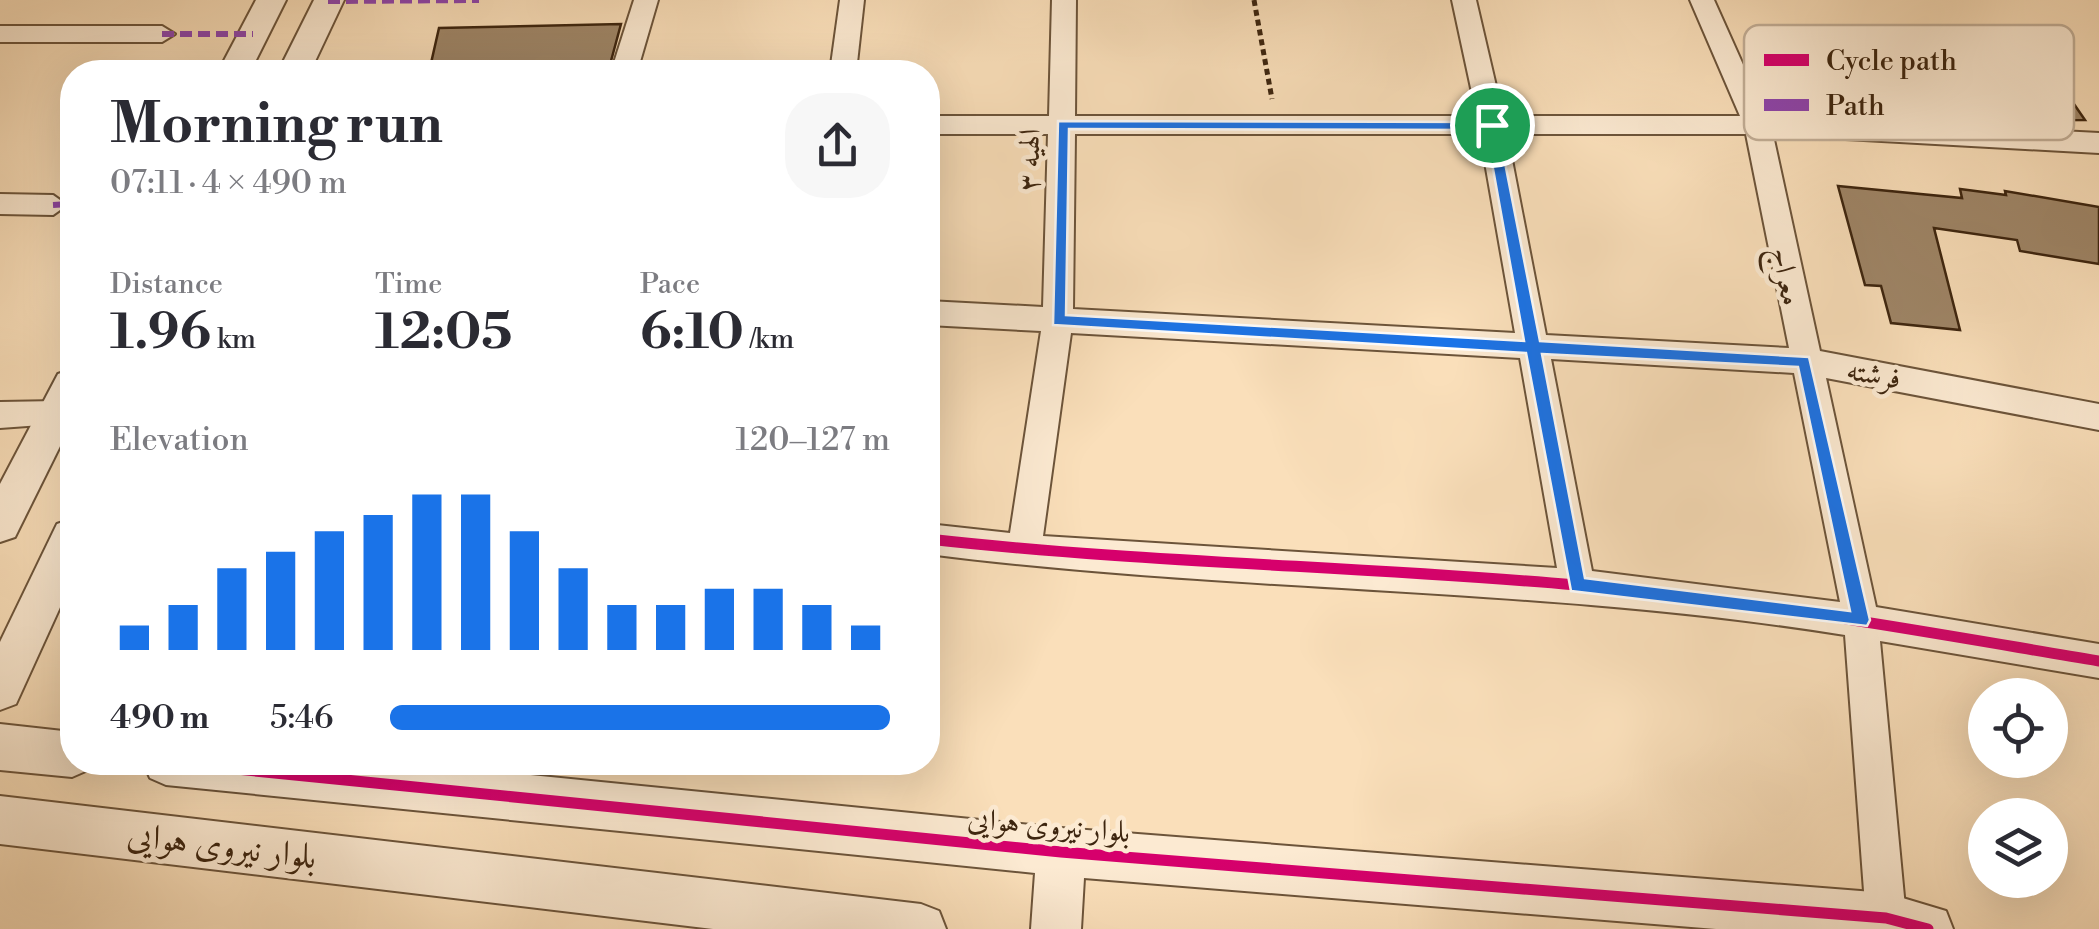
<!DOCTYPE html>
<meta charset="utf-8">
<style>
:root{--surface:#fff;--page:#f7f7f7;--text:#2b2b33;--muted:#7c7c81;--accent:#1a73e8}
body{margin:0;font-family:"Libre Bodoni",Amiri,serif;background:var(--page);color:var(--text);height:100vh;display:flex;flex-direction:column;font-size:38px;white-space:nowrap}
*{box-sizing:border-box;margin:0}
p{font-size:32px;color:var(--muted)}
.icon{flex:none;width:55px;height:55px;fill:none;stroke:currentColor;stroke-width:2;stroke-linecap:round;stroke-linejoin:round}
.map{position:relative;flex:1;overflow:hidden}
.drawer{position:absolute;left:60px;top:60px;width:880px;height:715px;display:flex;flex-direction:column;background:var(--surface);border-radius:40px;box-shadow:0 10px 40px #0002}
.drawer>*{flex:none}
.tools{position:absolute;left:1968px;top:678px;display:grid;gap:20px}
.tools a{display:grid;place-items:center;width:100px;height:100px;border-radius:50%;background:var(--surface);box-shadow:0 10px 40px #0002;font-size:50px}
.pin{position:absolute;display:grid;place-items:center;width:85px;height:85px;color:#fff;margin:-42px;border:5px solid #fff;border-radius:50%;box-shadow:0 2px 10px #0007}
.round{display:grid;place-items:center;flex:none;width:105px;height:105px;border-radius:40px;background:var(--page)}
.headline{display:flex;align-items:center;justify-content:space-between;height:170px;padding:0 50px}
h1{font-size:55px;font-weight:700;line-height:75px}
.metrics{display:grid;grid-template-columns:repeat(3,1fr);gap:15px;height:170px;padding:10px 50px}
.metrics div{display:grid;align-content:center}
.metrics b{font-size:50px;font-weight:700}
.metrics small{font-size:28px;font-weight:400}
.metrics p{font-size:28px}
.chart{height:280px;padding:20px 50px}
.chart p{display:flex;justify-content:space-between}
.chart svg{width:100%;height:180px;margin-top:10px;stroke:var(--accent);stroke-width:6}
ul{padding:0 50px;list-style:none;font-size:32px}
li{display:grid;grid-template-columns:160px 120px 1fr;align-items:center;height:75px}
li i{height:25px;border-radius:12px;background:var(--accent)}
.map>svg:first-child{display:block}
.building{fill:#9f8668;stroke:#3d250f;stroke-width:2.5}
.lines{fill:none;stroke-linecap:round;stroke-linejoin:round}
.minor-casing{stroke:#6c543a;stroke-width:4}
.tertiary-casing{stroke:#6c543a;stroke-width:4}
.path{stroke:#3d250f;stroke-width:5;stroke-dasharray:6 4;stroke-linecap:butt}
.minor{fill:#fcead2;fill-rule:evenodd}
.tertiary{fill:#fcead2;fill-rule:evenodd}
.quiet{stroke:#8e44ad;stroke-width:6;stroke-dasharray:12 6;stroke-linecap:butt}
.cycleway-casing{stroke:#fcead2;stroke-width:18}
.cycleway{stroke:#d6006c;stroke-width:11}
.route{fill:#1a73e8;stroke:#fff;stroke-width:2.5;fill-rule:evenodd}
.labels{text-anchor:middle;stroke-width:9;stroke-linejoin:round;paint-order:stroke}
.street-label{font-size:30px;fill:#3d250f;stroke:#fcead2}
.near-street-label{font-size:35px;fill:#3d250f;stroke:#fcead2}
.key{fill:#fcead2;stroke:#c3af98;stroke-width:2.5}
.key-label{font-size:28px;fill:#3d250f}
</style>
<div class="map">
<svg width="2099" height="929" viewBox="0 0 2099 929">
<rect width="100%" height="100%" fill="#fadfba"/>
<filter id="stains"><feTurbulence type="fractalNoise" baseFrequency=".002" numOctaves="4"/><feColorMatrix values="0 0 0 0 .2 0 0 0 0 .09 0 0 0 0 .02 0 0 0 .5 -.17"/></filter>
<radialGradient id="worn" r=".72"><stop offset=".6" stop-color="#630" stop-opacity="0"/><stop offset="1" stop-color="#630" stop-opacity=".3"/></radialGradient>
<g class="building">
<polygon points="621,24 608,72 429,72 439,28"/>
<polygon points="2054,75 2085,120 1937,121 1911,77"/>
<polygon points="1838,186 1962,198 1960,189 2006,195 2005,191 2099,207 2099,264 2020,251 2017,240 1934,228 1960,330 1891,323 1881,286 1865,285"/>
</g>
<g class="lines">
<g class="minor-casing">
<g id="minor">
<polygon points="634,0 658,0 637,72 611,72"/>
<polygon points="840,0 864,0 856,72 830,72"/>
<path d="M1052 0H1076L1075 116H1477L1452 0H1476L1503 116H1740L1690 0H1714L1766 116 2099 133V153L1773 135 1820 351 2099 404V430L1826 378 1876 607 2099 644V678L1880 641 1906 918 1902 929H1870L1866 918 1845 635C1540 586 1231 593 928 554V524L1010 533 1041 331 928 325V301L1043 307 1048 134H928V116H1049ZM1075 134H1480L1515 333 1073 309ZM1507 134H1746L1789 348 1546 335ZM1071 333 1520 358 1557 568 1043 536ZM1551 359 1794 373 1840 602 1592 571Z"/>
<polygon points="0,26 162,26 175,34 162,42 0,42"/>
<polygon points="0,194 53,195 67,205 53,215 0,214"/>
<polygon points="58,401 69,405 69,423 0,428 0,402"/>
</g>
</g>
<g class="tertiary-casing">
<g id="tertiary">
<polygon points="256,0 286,0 250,72 218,72"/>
<polygon points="314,0 344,0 310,72 278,72"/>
<polygon points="72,369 72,422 15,537 0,542 0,484 58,374"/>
<polygon points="72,519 72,581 16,704 0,710 0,642 57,524"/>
<polygon points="0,724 72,732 72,762 91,762 88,770 72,777 0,770"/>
<polygon points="143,762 401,762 1061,828 1886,893 1946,911 1953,929 1716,929 1084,878 1081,929 1031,929 1035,873 166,785 150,778"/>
<polygon points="0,796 921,904 939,911 946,929 713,929 0,844"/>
</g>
</g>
<polyline class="path" points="1254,0 1272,99"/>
<use href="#minor" class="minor"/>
<use href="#tertiary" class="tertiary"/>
<g class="quiet">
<polyline points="328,1 479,0"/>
<polyline points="162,34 253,34"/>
<polyline points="53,205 72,204"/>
</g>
<g class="cycleway-casing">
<g id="cycleway">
<path d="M928 539C1143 563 1360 566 1576 585 1752 600 1925 632 2099 661"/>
<polyline points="166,762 1061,852 1886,918 1928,929"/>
</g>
</g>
<use href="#cycleway" class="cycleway"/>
</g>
<path class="route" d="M1058 121 1497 122 1540 341 1809 357 1870 620 1867 626 1571 591 1526 353 1053 325ZM1069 129 1486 130 1524 341 1066 315ZM1542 354 1798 367 1850 611 1585 578Z"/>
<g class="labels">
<g class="street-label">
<text transform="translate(1029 160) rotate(-89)" y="10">الهیه ۳</text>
<text transform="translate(1787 276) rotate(79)" y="10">معراج</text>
<text transform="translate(1874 374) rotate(11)" y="10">فرشته</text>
<text transform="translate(1049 825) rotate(5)" y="10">بلوار نیروی هوایی</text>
</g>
<g class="near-street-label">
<text transform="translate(222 845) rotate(7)" y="12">بلوار نیروی هوایی</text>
</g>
</g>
<rect x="1744" y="25" width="330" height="115" rx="15" class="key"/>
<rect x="1764" y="54" width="45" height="12" fill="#d6006c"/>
<rect x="1764" y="99" width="45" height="12" fill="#8e44ad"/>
<g class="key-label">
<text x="1826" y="70">Cycle path</text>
<text x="1826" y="115">Path</text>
</g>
<rect width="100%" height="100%" filter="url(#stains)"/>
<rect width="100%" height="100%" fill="url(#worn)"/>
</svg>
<div class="tools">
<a><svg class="icon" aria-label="locate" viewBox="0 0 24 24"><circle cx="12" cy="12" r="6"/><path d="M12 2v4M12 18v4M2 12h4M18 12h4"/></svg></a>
<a><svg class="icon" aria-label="layers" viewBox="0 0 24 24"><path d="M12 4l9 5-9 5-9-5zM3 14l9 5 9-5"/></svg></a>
</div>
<div class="pin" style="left:1492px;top:125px;background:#1e9e55"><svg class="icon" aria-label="arrive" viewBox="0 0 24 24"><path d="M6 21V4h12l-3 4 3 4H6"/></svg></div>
<section class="drawer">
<div class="headline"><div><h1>Morning run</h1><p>07:11 · 4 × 490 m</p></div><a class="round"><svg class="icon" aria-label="share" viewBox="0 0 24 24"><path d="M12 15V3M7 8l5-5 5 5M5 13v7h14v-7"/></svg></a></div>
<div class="metrics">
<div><p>Distance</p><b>1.96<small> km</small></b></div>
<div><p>Time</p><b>12:05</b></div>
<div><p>Pace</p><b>6:10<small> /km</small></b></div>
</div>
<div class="chart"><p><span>Elevation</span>120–127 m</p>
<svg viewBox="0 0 160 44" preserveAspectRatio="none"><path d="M5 44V38M15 44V33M25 44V24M35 44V20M45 44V15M55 44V11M65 44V6M75 44V6M85 44V15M95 44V24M105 44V33M115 44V33M125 44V29M135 44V29M145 44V33M155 44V38"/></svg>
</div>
<ul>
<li><b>490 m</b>5:46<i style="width:100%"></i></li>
</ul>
</section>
</div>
